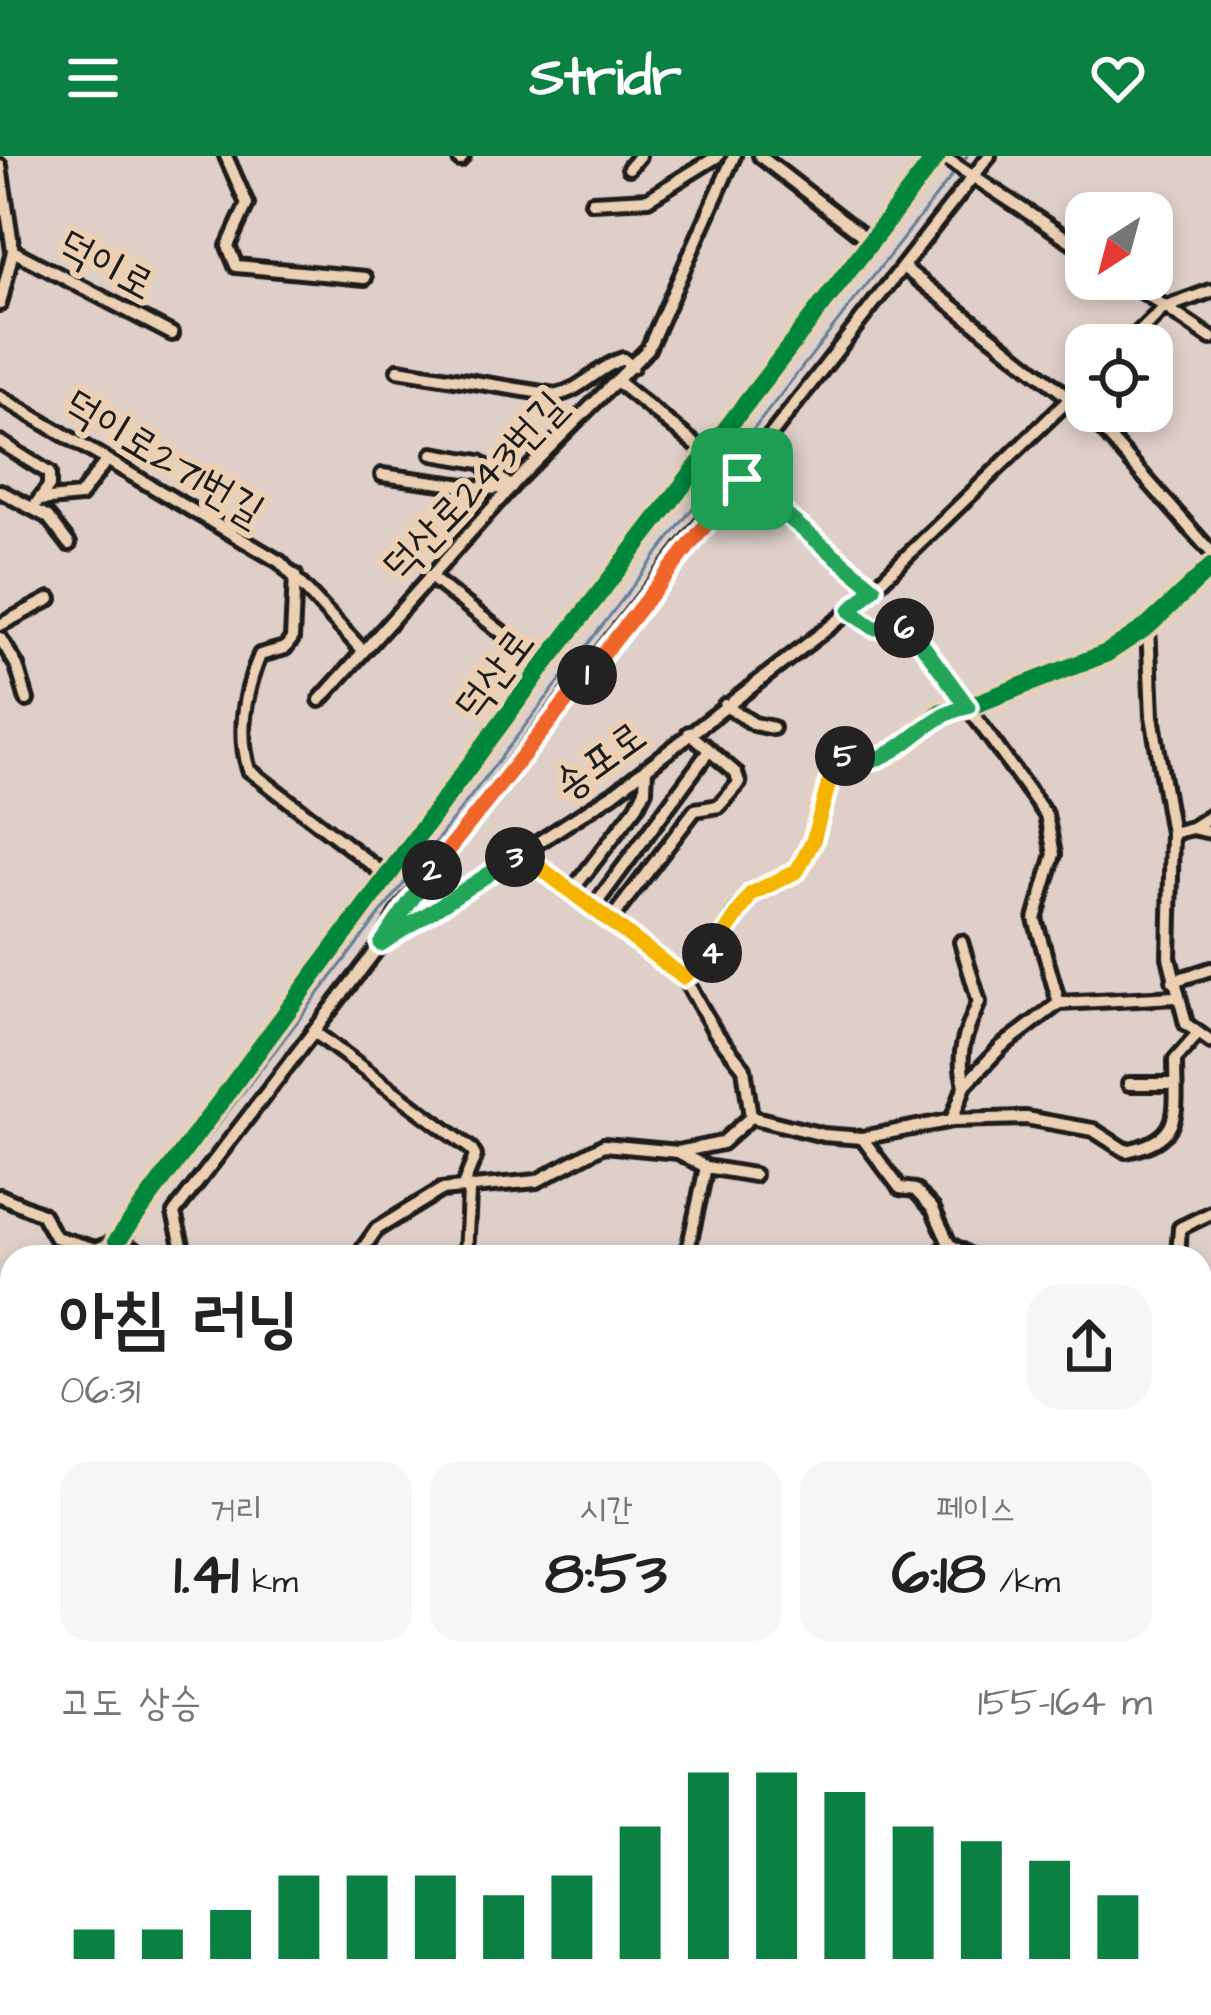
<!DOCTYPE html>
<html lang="ko">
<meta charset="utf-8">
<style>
:root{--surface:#fff;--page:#f6f6f6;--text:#222;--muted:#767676;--accent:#0b8043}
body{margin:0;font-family:"Architects Daughter","Poor Story",sans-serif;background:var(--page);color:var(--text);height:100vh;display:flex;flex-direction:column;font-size:45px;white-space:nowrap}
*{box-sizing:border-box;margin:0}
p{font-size:39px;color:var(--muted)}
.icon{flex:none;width:66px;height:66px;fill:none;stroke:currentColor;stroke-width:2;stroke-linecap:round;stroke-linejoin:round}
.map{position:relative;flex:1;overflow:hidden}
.drawer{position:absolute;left:0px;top:1089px;width:1212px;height:771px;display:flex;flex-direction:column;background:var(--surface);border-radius:36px 36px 0 0;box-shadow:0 6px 18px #0003}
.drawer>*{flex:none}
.needle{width:78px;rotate:216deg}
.tools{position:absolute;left:1065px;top:36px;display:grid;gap:24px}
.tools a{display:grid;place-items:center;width:108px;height:108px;border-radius:24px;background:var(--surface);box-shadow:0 6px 18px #0003;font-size:60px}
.pin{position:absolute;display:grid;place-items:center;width:102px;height:102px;color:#fff;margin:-51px;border-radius:24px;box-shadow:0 6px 18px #0006}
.km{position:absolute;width:60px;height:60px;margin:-30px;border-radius:50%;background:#222;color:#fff;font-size:33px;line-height:60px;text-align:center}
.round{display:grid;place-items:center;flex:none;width:126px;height:126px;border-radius:36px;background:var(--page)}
.overview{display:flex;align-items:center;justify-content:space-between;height:204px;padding:0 60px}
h1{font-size:66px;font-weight:700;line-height:90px}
.metrics{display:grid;grid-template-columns:repeat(3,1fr);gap:18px;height:204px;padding:12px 60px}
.metrics div{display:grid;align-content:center;border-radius:30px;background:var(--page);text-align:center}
.metrics b{font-size:60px;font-weight:700}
.metrics small{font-size:33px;font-weight:400}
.metrics p{font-size:33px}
.chart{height:336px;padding:24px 60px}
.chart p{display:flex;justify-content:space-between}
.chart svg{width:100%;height:216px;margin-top:12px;stroke:var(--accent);stroke-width:6}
header{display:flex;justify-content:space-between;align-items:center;height:156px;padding:0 60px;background:var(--accent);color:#fff;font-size:54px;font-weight:700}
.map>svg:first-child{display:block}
.forest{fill:url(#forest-firs);stroke:#688262;stroke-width:3}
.park{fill:#b5e7a7;stroke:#688262;stroke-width:3}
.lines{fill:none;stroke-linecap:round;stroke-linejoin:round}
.stream{stroke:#65809b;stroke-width:3}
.minor-tunnel{stroke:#b8aba6;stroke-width:10;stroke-dasharray:10 5;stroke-linecap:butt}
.minor-casing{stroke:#1c1c1c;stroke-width:20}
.major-casing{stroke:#1c1c1c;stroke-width:22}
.highway-casing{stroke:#1c1c1c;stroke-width:26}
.minor{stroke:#ecd0b3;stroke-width:10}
.major{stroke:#ecd0b3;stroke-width:14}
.highway{stroke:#ecd0b3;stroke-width:16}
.cycleway-casing{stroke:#ecd0b3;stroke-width:26}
.cycleway{stroke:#00873e;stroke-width:18}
.split-1-casing{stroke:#fff;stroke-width:24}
.split-2-casing{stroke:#fff;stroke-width:24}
.split-3-casing{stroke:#fff;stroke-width:24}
.split-4-casing{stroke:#fff;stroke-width:24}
.split-5-casing{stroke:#fff;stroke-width:24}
.split-6-casing{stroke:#fff;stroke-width:24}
.split-7-casing{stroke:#fff;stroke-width:24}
.split-1{stroke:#f0652b;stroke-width:15}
.split-2{stroke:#f0652b;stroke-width:15}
.split-3{stroke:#22a559;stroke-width:15}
.split-4{stroke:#f5b400;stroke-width:15}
.split-5{stroke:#f5b400;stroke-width:15}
.split-6{stroke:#22a559;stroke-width:15}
.split-7{stroke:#22a559;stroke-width:15}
.labels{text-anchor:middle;stroke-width:12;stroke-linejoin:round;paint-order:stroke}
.street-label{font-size:42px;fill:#1c1c1c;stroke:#ecd0b3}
</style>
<header><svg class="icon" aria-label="menu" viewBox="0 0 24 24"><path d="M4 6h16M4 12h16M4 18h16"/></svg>Stridr<svg class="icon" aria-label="heart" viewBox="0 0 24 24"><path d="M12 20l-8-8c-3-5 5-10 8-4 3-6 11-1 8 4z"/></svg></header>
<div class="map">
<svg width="1211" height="1859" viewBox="0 0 1211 1859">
<defs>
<pattern id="forest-firs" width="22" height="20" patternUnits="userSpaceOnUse" patternTransform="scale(3)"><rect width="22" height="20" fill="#b5e7a7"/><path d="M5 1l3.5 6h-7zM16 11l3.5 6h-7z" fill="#9bc68f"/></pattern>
</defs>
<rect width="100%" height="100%" fill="#dfcfc9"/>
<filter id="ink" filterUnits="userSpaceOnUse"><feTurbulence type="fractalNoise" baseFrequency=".00833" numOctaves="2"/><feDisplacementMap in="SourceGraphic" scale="24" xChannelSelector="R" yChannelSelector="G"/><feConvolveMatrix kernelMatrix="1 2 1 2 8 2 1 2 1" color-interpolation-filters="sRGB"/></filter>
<g filter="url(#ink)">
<polygon class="forest" points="1211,1683 1211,1859 952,1859 946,1848 1200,1848 1200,1694"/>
<polygon class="park" points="666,1848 793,1848 788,1859 680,1859"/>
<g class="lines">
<g class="stream">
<polyline points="961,8 967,0"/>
<polyline points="728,306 955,16"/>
<polyline points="132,1088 140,1070 722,314"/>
</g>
<polyline class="minor-tunnel" points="1200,1391 1211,1387"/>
<g class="minor-casing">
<g id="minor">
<polyline points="226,0 247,48 228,90 236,110 365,122"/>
<polyline points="760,0 872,87"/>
<polyline points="942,0 1086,95"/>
<polyline points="460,4 463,0"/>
<polyline points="0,10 13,95 0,148"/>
<polyline points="629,12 639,0"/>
<polyline points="592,46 648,43 718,0"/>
<polyline points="13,95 172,178"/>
<polyline points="903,111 1086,255"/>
<polyline points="1124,123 1211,182"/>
<polyline points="1126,189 1164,152 1211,135"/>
<path d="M398 214 555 239C582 235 597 211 623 203L632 211"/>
<polyline points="619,227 874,432"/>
<polyline points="0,241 280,406 363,495"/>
<polyline points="1086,255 1211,396"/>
<polyline points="0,286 49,317 49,330 39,344"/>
<polyline points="433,298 480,306 511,331"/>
<polyline points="382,319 487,333 511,331"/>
<polyline points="0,335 48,361 69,388"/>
<polyline points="33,352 39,344 80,340 106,305"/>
<path d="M295 419 292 483 285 492 260 499C245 536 237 575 249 614L388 721"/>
<polyline points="429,420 544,509"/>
<polyline points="850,455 874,472 911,472 1046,659 1054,698 1035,763 1059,847"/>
<polyline points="0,469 50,443"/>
<polyline points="1148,470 1152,560 1172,677 1169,801 1186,868 1211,886"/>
<polyline points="0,482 17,510 27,544"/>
<polyline points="320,544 520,321 648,193 734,0"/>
<polyline points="725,549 754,568 773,572"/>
<polyline points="1192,672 1211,660"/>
<polyline points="1172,677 1192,672 1211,676"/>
<polyline points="521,697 684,821 715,876 744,912 751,961"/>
<polyline points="571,736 637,650 645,634 646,612"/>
<polyline points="593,752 708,596"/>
<polyline points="610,765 695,654 719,650 739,627 736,617 689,577"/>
<polyline points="383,785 396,759 989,0"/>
<path d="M961 786 979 846C966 877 956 895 965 929"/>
<path d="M684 821C722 794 727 756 754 736 774 721 793 726 806 700 822 670 819 607 856 593L873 603 894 597 941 556 968 551 1107 497 1148 470 1211 411"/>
<polyline points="1173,825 1211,813"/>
<polyline points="313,875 471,993 475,1000 464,1028 469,1036 466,1101"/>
<polyline points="1129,928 1175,928"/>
<path d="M751 961 823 979 862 982 952 964 1026 962 1093 974 1126 995C1185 983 1175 956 1175 904L1197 879"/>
<polyline points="952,964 965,929 1001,891 1059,847 1176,841"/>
<polyline points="862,982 900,1032 915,1034 933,1053 949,1088 972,1101"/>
<polyline points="678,996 706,1011 754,1019"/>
<polyline points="0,1040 42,1058 55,1081 96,1093 117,1085 148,1101"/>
<polyline points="117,1085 544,509 937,0"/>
<polyline points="185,1101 174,1057 381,788 613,638 850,455 1086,227"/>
<polyline points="357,1101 377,1073 441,1034 537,1025 604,989 678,996 722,987 751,961"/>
<polyline points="698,1101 689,1089 706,1011"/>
<polyline points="934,1101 949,1088"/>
<polyline points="1178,1101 1180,1072 1211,1057"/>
<polyline points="639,1848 653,1859"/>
<polyline points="878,1848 884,1859"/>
<polyline points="946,1848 952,1859"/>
<polyline points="411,1859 417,1848"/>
<polyline points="806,1859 812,1848"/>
</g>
</g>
<g class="major-casing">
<g id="major">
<polyline points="0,1421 12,1421"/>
<polyline points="0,1433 12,1433"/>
<polyline points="0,1480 3,1592 12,1672"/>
<polyline points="64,1848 68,1859"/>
</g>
</g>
<g class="highway-casing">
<g id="highway">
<polyline points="0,1279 12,1319"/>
<polyline points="1200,1341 1211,1343"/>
<polyline points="1200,1366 1211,1367"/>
<polyline points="0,1396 12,1396"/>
<polyline points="0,1407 12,1408"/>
<polyline points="0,1459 12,1457"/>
<polyline points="3,1592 12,1569"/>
</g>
</g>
<use href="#minor" class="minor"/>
<use href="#major" class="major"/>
<use href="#highway" class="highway"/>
<g class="cycleway-casing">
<g id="cycleway">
<path d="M684 821C722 794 727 756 754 736 774 721 793 726 806 700 822 670 819 607 856 593L873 603 894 597 941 556 968 551 1107 497 1148 470 1211 411"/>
<polyline points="117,1085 544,509 937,0"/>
</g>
</g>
<use href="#cycleway" class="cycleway"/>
</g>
</g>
<g class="lines" filter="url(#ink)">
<g class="split-1-casing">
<polyline id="split-1" points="587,519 742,323"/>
</g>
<g class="split-2-casing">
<polyline id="split-2" points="432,714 587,519"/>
</g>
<g class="split-3-casing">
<polyline id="split-3" points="432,714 381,788 515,701"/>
</g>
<g class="split-4-casing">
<polyline id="split-4" points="515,701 521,697 683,821 712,797"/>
</g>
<g class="split-5-casing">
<polyline id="split-5" points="712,797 751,738 797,715 813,685 830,623 845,600"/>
</g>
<g class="split-6-casing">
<path id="split-6" d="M845 600 856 593 873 604C911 592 927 559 968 551L910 472H904"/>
</g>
<g class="split-7-casing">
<polyline id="split-7" points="742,323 874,432 850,455 874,472 904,472"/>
</g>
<use href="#split-1" class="split-1"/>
<use href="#split-2" class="split-2"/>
<use href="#split-3" class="split-3"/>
<use href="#split-4" class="split-4"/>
<use href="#split-5" class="split-5"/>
<use href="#split-6" class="split-6"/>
<use href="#split-7" class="split-7"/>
</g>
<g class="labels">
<g class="street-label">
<text transform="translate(107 107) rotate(28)" y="15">덕이로</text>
<text transform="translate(165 300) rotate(31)" y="15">덕이로271번길</text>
<text transform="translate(473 329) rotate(-46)" y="15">덕산로243번길</text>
<text transform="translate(493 517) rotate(-53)" y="15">덕산로</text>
<text transform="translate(599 603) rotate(-36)" y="15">송포로</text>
</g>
</g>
</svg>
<div class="tools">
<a><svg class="needle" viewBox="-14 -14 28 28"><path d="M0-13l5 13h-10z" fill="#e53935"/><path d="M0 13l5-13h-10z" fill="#767676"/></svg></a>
<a><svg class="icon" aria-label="locate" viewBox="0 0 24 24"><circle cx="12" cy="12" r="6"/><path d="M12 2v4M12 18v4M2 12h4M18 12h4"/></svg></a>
</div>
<div class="pin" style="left:742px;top:323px;background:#1e9e55"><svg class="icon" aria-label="arrive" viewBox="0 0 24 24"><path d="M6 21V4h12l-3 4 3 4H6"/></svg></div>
<b class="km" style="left:587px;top:519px">1</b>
<b class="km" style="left:432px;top:714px">2</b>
<b class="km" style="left:515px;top:701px">3</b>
<b class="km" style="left:712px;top:797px">4</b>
<b class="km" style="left:845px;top:600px">5</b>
<b class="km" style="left:904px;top:472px">6</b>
<section class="drawer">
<div class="overview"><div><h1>아침 러닝</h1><p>06:31</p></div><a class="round"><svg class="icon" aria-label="share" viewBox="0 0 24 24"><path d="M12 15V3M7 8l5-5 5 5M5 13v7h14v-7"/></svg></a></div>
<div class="metrics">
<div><p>거리</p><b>1.41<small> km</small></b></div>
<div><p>시간</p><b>8:53</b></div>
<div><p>페이스</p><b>6:18<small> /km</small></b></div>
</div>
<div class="chart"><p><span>고도 상승</span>155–164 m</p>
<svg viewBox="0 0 160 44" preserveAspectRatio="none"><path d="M5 44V38M15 44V38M25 44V34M35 44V27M45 44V27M55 44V27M65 44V31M75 44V27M85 44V17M95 44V6M105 44V6M115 44V10M125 44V17M135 44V20M145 44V24M155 44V31"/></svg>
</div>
</section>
</div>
